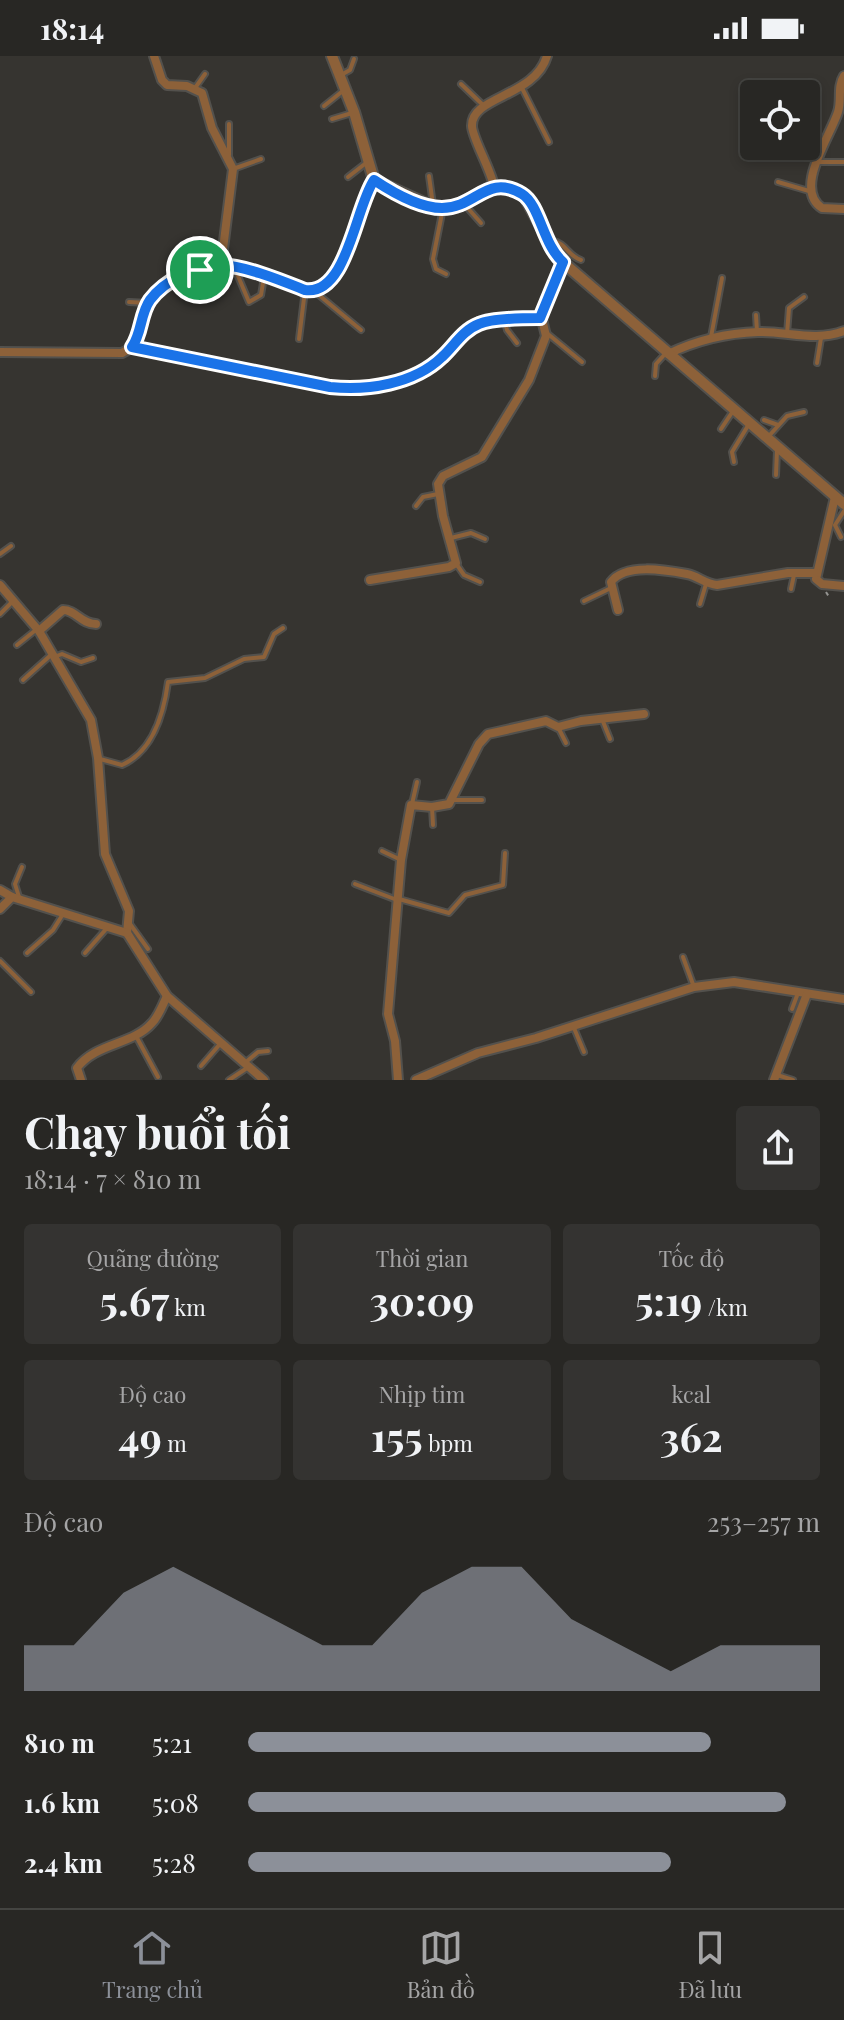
<!DOCTYPE html>
<html lang="vi">
<meta charset="utf-8">
<style>
:root{--surface:#282724;--page:#343331;--text:#f1f3f6;--muted:#a5a5a6;--line:#444441;--accent:#8c9099}
body{margin:0;font-family:"Playfair Display",serif;background:var(--page);color:var(--text);height:100vh;display:flex;flex-direction:column;font-size:30px;white-space:nowrap}
*{box-sizing:border-box;margin:0}
p{font-size:26px;color:var(--muted)}
.icon{flex:none;width:44px;height:44px;fill:none;stroke:currentColor;stroke-width:2;stroke-linecap:round;stroke-linejoin:round}
.map{position:relative;height:1024px;overflow:hidden}
.drawer{display:flex;flex-direction:column;background:var(--surface);flex:1}
.drawer>*{flex:none}
.buttons{position:absolute;left:740px;top:24px;display:grid;gap:16px}
.buttons a{display:grid;place-items:center;width:80px;height:80px;border-radius:8px;background:var(--surface);box-shadow:0 4px 12px #0003,0 0 0 2px var(--line);font-size:40px}
.pin{position:absolute;display:grid;place-items:center;width:68px;height:68px;color:#fff;margin:-34px;border:4px solid #fff;border-radius:50%;box-shadow:0 2px 8px #0007}
.round{display:grid;place-items:center;flex:none;width:84px;height:84px;border-radius:8px;background:var(--page)}
.headline{display:flex;align-items:center;justify-content:space-between;height:136px;padding:0 24px}
h1{font-size:44px;font-weight:700;line-height:60px}
.figures{display:grid;grid-template-columns:repeat(3,1fr);gap:12px;height:136px;padding:8px 24px}
.figures div{display:grid;align-content:center;border-radius:8px;background:var(--page);text-align:center}
.figures b{font-size:40px;font-weight:700}
.figures small{font-size:22px;font-weight:400}
.figures p{font-size:22px}
.chart{height:224px;padding:16px 24px}
.chart p{display:flex;justify-content:space-between}
.chart svg{width:100%;height:144px;margin-top:8px;fill:var(--accent);opacity:.7}
ul{padding:0 24px;list-style:none;font-size:26px}
li{display:grid;grid-template-columns:128px 96px 1fr;align-items:center;height:60px}
li i{height:20px;border-radius:10px;background:var(--accent)}
.status{display:flex;justify-content:space-between;align-items:center;height:56px;padding:0 40px;background:var(--surface);direction:ltr}
.status svg{height:22px;fill:currentColor}
.menu{display:flex;justify-content:space-around;align-items:center;height:112px;border-top:2px solid var(--line);background:var(--surface);font-size:22px;color:var(--muted)}
.menu a{display:grid;justify-items:center;gap:4px}
.menu .selected{color:var(--accent)}
.map>svg:first-child{display:block}
.lines{fill:none;stroke-linecap:round;stroke-linejoin:round}
.service-casing{stroke:#53514d;stroke-width:8}
.minor-casing{stroke:#53514d;stroke-width:12}
.tertiary-casing{stroke:#53514d;stroke-width:14}
.path{stroke:#949390;stroke-width:2;stroke-dasharray:4 6;stroke-linecap:butt}
.service{stroke:#8d6139;stroke-width:4}
.minor{stroke:#8d6139;stroke-width:8}
.tertiary{stroke:#8d6139;stroke-width:10}
.route-casing{stroke:#fff;stroke-width:16}
.route{stroke:#1a73e8;stroke-width:10}
</style>
<div class="status"><b>18:14</b><svg viewBox="0 0 49 12"><path d="M0 12V9h3v3zM5 12V6h3v6zM10 12V3h3v9zM15 12V0h3v12zM26 1h20v11H26zM47 4h2v5h-2z"/></svg></div>
<div class="map">
<svg width="844" height="1024" viewBox="0 0 844 1024">
<rect width="100%" height="100%" fill="#363430"/>
<g class="lines">
<g class="service-casing">
<g id="service">
<polyline points="341,19 350,14 354,3"/>
<polyline points="461,28 483,49"/>
<polyline points="195,32 205,18"/>
<polyline points="522,32 549,86"/>
<polyline points="324,50 344,34"/>
<polyline points="332,63 352,57"/>
<polyline points="229,99 229,68"/>
<polyline points="818,106 844,106"/>
<polyline points="233,113 261,103"/>
<polyline points="429,120 433,149"/>
<polyline points="348,121 366,107"/>
<polyline points="778,126 809,135"/>
<polyline points="465,149 481,167"/>
<polyline points="443,152 433,203 436,213 446,218"/>
<path d="M553 185C566 187 568 200 581 204"/>
<polyline points="235,213 249,246 261,239 264,221"/>
<polyline points="314,235 361,274"/>
<polyline points="129,246 148,247"/>
<polyline points="756,259 757,276"/>
<polyline points="548,278 582,306"/>
<polyline points="787,278 789,252 804,241"/>
<polyline points="711,281 722,222"/>
<polyline points="299,283 305,234"/>
<polyline points="517,287 507,274 505,266 540,262"/>
<path d="M132 291 330 331C363 334 406 330 433 309 462 287 463 267 505 266"/>
<polyline points="817,307 821,282"/>
<polyline points="655,320 656,308 665,298"/>
<polyline points="764,364 778,369"/>
<polyline points="721,373 733,355"/>
<polyline points="768,381 787,360 804,356"/>
<polyline points="734,406 732,396 749,368"/>
<polyline points="776,419 777,394"/>
<polyline points="416,450 423,441 438,438"/>
<polyline points="841,481 835,469 844,455"/>
<polyline points="451,482 471,477 485,483"/>
<polyline points="0,498 11,490"/>
<polyline points="457,509 464,519 480,526"/>
<polyline points="791,533 794,519"/>
<polyline points="584,545 611,532"/>
<polyline points="700,548 706,528"/>
<polyline points="0,558 13,545"/>
<polyline points="17,589 37,573"/>
<polyline points="54,601 62,598 81,606 93,602"/>
<polyline points="23,624 52,598"/>
<polyline points="602,663 610,683"/>
<polyline points="559,673 566,687"/>
<path d="M100 703 122 709C154 695 164 656 168 626L205 622 244 603 264 601 274 578 283 572"/>
<polyline points="452,744 482,744"/>
<polyline points="412,748 417,726"/>
<polyline points="432,751 433,769"/>
<polyline points="382,795 401,804"/>
<polyline points="355,828 397,844"/>
<polyline points="19,841 15,828 22,811"/>
<polyline points="399,843 449,857 465,839 503,829 505,797"/>
<polyline points="130,868 148,893"/>
<polyline points="27,897 53,874 63,858"/>
<polyline points="85,897 107,872"/>
<polyline points="683,901 694,931"/>
<polyline points="0,905 31,936"/>
<polyline points="792,953 798,937"/>
<polyline points="574,972 584,996"/>
<polyline points="136,980 158,1021"/>
<polyline points="246,1006 258,996 268,995"/>
<polyline points="201,1010 220,988"/>
<polyline points="777,1019 793,1024"/>
<polyline points="229,1024 247,1012"/>
</g>
</g>
<g class="minor-casing">
<g id="minor">
<polyline points="154,0 162,24 167,29 187,30 202,37 212,72 233,113 221,209"/>
<path d="M844 20C837 31 842 44 838 56 830 81 793 133 822 152L844 153"/>
<path d="M494 130C490 112 472 81 472 70 471 40 535 41 547 0"/>
<path d="M0 296 122 297C142 288 139 266 147 249 158 227 197 208 221 209 246 210 282 225 305 234 347 240 355 153 374 124"/>
<path d="M668 298C697 284 725 277 758 276 787 275 815 286 844 275"/>
<polyline points="835,441 816,523 822,528 844,530"/>
<polyline points="370,524 449,511 456,507 443,460 438,428 443,420 482,401 529,324 546,280 541,259 563,206"/>
<polyline points="0,529 39,575 91,664 98,702 105,798 129,855 127,877 167,940 264,1024"/>
<path d="M618 554 611 526C625 507 665 514 687 518 698 520 705 528 717 529L788 517H817"/>
<path d="M39 575 63 554C76 554 81 568 96 568"/>
<polyline points="0,834 12,841"/>
<polyline points="0,853 12,841 127,877"/>
<path d="M81 1024 77 1012C95 987 133 989 152 967 159 960 163 948 167 940"/>
<polyline points="398,1024 395,985 388,958 401,804 411,749 432,751 449,748 479,688 488,678 546,665 558,671 581,665 644,658"/>
<polyline points="416,1024 478,997 536,982 694,931 734,926 844,943"/>
<polyline points="774,1024 807,938"/>
</g>
</g>
<g class="tertiary-casing">
<polyline id="tertiary" points="332,0 354,56 374,124 433,151 454,151 494,130 511,133 524,139 558,202 844,448"/>
</g>
<polyline class="path" points="826,536 831,544"/>
<use href="#service" class="service"/>
<use href="#minor" class="minor"/>
<use href="#tertiary" class="tertiary"/>
</g>
<g class="lines">
<g class="route-casing">
<path id="route" d="M374 124C392 136 420 152 442 152 476 152 487 117 522 138 540 149 543 189 563 206L540 262C524 262 492 262 479 268 463 274 454 290 442 301 414 328 367 335 330 331L132 291C142 277 140 258 150 244 164 225 197 208 221 209 246 210 282 225 305 234 347 240 355 152 374 124Z"/>
</g>
<use href="#route" class="route"/>
</g>
</svg>
<div class="buttons">
<a><svg class="icon" aria-label="locate" viewBox="0 0 24 24"><circle cx="12" cy="12" r="6"/><path d="M12 2v4M12 18v4M2 12h4M18 12h4"/></svg></a>
</div>
<div class="pin" style="left:200px;top:214px;background:#1e9e55"><svg class="icon" aria-label="arrive" viewBox="0 0 24 24"><path d="M6 21V4h12l-3 4 3 4H6"/></svg></div>
</div>
<section class="drawer">
<div class="headline"><div><h1>Chạy buổi tối</h1><p>18:14 · 7 × 810 m</p></div><a class="round"><svg class="icon" aria-label="share" viewBox="0 0 24 24"><path d="M12 15V3M7 8l5-5 5 5M5 13v7h14v-7"/></svg></a></div>
<div class="figures">
<div><p>Quãng đường</p><b>5.67<small> km</small></b></div>
<div><p>Thời gian</p><b>30:09</b></div>
<div><p>Tốc độ</p><b>5:19<small> /km</small></b></div>
</div>
<div class="figures">
<div><p>Độ cao</p><b>49<small> m</small></b></div>
<div><p>Nhịp tim</p><b>155<small> bpm</small></b></div>
<div><p>kcal</p><b>362</b></div>
</div>
<div class="chart"><p><span>Độ cao</span>253–257 m</p>
<svg viewBox="0 0 160 44" preserveAspectRatio="none"><path d="M0 44V30L10 30L20 14L30 6L40 14L50 22L60 30L70 30L80 14L90 6L100 6L110 22L120 30L130 38L140 30L150 30L160 30V44z"/></svg>
</div>
<ul>
<li><b>810 m</b>5:21<i style="width:81%"></i></li>
<li><b>1.6 km</b>5:08<i style="width:94%"></i></li>
<li><b>2.4 km</b>5:28<i style="width:74%"></i></li>
</ul>
</section>
<nav class="menu">
<a class="selected"><svg class="icon" aria-label="home" viewBox="0 0 24 24"><path d="M3 11l9-7 9 7M6 9v11h12V9"/></svg>Trang chủ</a>
<a><svg class="icon" aria-label="map" viewBox="0 0 24 24"><path d="M3 6l6-2 6 2 6-2v14l-6 2-6-2-6 2zM9 4v14M15 6v14"/></svg>Bản đồ</a>
<a><svg class="icon" aria-label="saved" viewBox="0 0 24 24"><path d="M7 4h10v16l-5-4-5 4z"/></svg>Đã lưu</a>
</nav>
